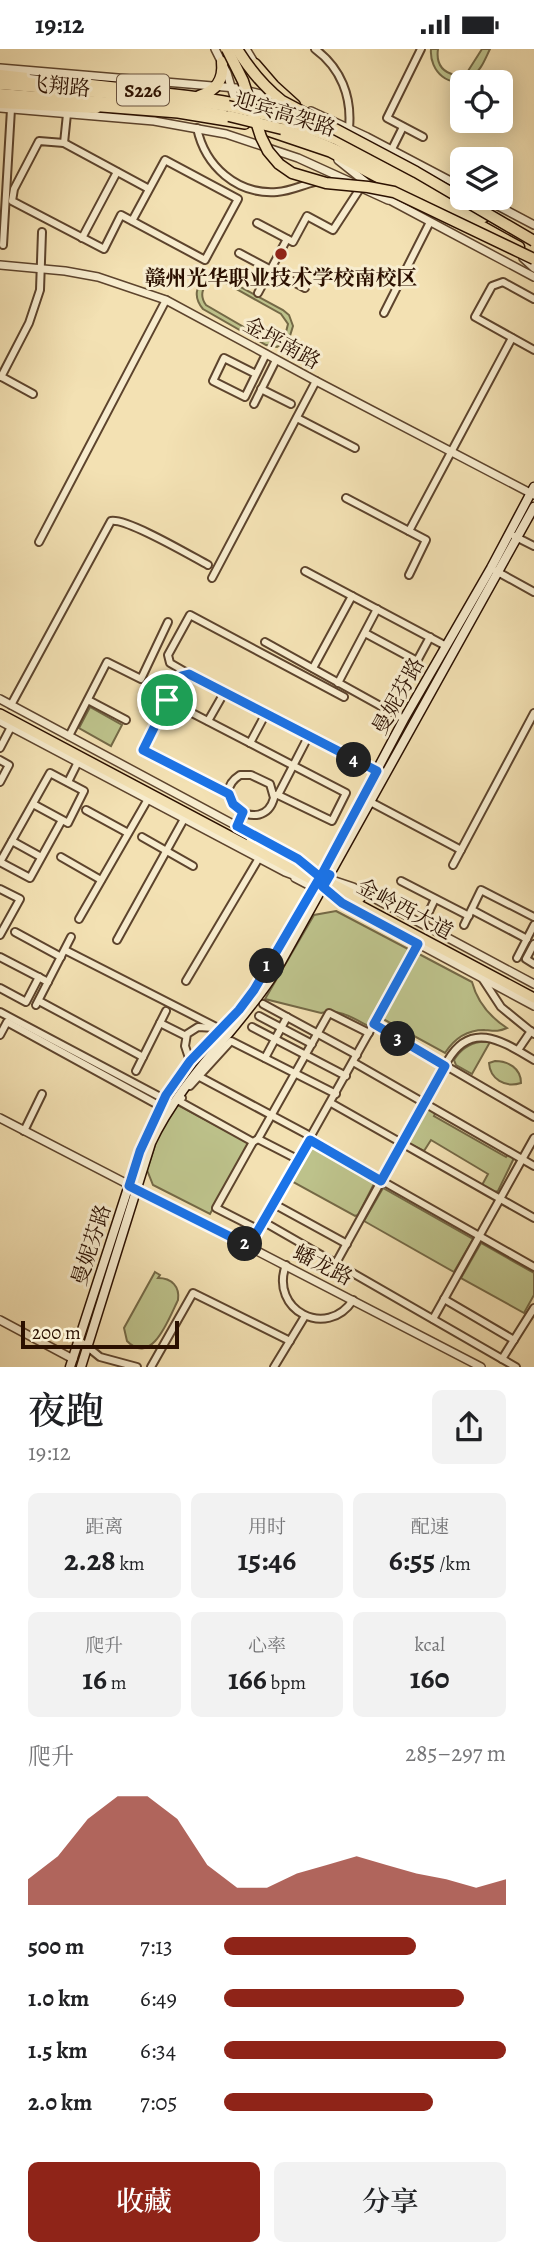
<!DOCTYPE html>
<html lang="zh">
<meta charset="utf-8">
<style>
:root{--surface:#fff;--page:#f2f2f2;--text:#202124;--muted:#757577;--accent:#8f2418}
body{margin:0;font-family:Alegreya,"Noto Serif SC",serif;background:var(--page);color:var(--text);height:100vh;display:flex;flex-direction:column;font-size:26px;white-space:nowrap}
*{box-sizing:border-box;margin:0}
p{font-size:23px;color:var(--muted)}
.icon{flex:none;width:38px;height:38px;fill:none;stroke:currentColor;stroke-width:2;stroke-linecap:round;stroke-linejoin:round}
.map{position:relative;height:1318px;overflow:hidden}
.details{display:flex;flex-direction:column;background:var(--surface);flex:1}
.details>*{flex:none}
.fabs{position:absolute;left:450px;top:21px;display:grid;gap:14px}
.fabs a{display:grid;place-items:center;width:63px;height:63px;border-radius:10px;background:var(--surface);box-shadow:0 4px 18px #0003;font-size:35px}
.scale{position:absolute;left:21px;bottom:18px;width:158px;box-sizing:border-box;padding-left:7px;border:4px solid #2b1000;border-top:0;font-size:19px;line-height:24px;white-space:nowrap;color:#2b1000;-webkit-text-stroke:5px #f7ecce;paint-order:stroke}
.pin{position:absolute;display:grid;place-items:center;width:60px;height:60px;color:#fff;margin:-30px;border:4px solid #fff;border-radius:50%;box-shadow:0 2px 7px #0007}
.km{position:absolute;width:35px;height:35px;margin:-18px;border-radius:50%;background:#222;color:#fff;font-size:19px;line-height:35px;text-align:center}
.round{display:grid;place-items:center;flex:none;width:74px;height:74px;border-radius:10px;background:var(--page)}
.headline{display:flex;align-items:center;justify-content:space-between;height:119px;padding:0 28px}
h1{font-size:38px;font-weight:600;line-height:52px}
.metrics{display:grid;grid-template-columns:repeat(3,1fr);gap:10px;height:119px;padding:7px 28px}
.metrics div{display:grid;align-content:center;border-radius:10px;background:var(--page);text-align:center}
.metrics b{font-size:30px;font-weight:600}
.metrics small{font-size:19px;font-weight:400}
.metrics p{font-size:19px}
.chart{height:196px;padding:14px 28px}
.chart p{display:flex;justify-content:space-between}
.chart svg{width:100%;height:126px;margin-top:7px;fill:var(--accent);opacity:.7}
.primary-button{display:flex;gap:14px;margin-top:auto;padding:14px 28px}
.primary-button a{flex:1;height:80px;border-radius:10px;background:var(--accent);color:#fff;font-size:28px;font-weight:600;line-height:80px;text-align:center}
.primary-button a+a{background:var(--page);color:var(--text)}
ul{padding:0 28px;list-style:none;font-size:23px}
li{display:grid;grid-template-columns:112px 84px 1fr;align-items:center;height:52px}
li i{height:18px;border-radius:9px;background:var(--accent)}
.status{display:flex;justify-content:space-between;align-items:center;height:49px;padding:0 35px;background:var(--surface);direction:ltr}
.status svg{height:19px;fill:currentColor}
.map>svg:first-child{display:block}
.green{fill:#bdc28b;stroke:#746946;stroke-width:2;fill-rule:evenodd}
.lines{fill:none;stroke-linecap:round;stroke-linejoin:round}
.minor-casing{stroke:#5d442d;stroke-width:10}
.tertiary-casing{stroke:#5d442d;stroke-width:10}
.secondary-casing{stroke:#2b1000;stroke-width:11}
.primary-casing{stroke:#2b1000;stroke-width:12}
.trunk-casing{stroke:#2b1000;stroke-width:13}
.minor{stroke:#f7ecce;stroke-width:6}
.tertiary{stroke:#f7ecce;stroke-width:7}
.secondary{stroke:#f7ecce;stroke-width:8}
.primary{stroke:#f3e1b3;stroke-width:9}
.trunk{stroke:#f3e1b3;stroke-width:10}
.trunk-bridge-casing{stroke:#2b1000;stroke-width:13;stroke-linecap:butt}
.trunk-bridge{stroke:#f3e1b3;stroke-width:10}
.route-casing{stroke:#fff;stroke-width:14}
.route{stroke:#1a73e8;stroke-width:9}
.poi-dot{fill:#8f2418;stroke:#f7ecce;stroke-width:2.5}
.labels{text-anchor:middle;stroke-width:6;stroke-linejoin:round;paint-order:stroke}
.shield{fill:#f7ecce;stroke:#68523e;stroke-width:2}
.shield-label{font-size:19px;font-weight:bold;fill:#2b1000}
.street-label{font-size:21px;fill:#2b1000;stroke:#f7ecce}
.poi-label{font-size:21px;font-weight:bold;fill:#2b1000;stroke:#f7ecce}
</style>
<div class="status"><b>19:12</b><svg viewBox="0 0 49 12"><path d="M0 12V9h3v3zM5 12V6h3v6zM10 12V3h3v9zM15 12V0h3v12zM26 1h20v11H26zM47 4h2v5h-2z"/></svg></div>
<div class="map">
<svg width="534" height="1318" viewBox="0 0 534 1318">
<rect width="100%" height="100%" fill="#f3e1b3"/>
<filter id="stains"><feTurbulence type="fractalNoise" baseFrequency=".00286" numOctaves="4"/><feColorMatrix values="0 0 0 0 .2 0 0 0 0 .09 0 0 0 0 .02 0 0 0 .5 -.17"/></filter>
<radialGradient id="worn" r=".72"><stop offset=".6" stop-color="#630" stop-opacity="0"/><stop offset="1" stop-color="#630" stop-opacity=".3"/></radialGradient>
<g class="green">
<path d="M431 0H438C436 14 442 23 455 26L468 22 482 0H490C485 10 481 22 471 28 450 42 429 22 431 0Z"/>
<path d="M209 228 224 229 283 261 289 266 293 277 289 290 277 298 266 296 203 260C193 248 195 235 209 228ZM214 231 222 232 281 265 288 275 285 287 277 292H268L206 256C199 246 202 236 214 231Z"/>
<polygon points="90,658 122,676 111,697 79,679"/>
<path d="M336 862 410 901 368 977C353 969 339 959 321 964L265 950 314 866Z"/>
<path d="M419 905 472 933C477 952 490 968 507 979 498 983 495 982 484 981 467 981 454 990 445 1004L383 970Z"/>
<path d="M480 993H490L472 1025 456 1016 454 1011C460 1001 468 995 480 993Z"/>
<path d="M495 1012C508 1012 521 1019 521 1034 505 1039 490 1030 489 1014Z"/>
<polygon points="176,1055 249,1094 210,1165 153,1136 147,1121 157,1090"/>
<polygon points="428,1059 436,1063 434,1067 506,1108 508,1105 514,1109 498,1142 495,1143 482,1136 488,1125 431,1091 424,1102 408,1094"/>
<polygon points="312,1098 375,1133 358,1166 355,1167 293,1133 293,1130"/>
<polygon points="383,1139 473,1190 454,1223 364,1172"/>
<polygon points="481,1194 534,1224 534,1246 524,1264 461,1229"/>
<path d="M155 1223 160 1226 158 1229C172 1229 180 1238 178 1251 169 1269 152 1318 127 1292L124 1279Z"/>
</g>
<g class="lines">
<g class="minor-casing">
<g id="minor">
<path d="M315 0C341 19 352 48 349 79"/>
<polyline points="421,0 387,69 423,88"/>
<path d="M197 79C205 117 237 146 277 143 291 142 302 136 315 133"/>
<polyline points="64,94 67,65"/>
<polyline points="392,100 403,78"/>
<polyline points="132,172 165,111 238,150 205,211 121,166 104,200 12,152 14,140 39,92 64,94 149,140"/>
<polyline points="257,174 293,193 307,167 333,181 361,138"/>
<polyline points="82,189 117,123"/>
<polyline points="3,196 11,60"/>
<polyline points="239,204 305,239"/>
<polyline points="258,244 287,190"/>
<polyline points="534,250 503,233 492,237 475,268 534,301"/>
<polyline points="384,264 430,173"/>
<polyline points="256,325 224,309 213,332 245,348 266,305"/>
<polyline points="0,327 33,345"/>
<polyline points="1,328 29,274 40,241 42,183"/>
<polyline points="261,340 291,355"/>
<polyline points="254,355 276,311"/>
<polyline points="297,369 355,399"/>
<polyline points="346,449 426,491 409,526"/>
<polyline points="409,482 512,289"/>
<polyline points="514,487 534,497"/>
<polyline points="39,493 166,251"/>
<polyline points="305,522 446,597"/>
<polyline points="496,522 534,543"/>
<polyline points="212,529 316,332"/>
<polyline points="365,584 417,612 430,588"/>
<polyline points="265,593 404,670"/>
<polyline points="313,619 352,547"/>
<polyline points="189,625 181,627 178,630 143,701 229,745"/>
<polyline points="338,634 377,560"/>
<polyline points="344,648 190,566 168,606 170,614 189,625 377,722"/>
<polyline points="88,651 126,671"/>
<polyline points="167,651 346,744 332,772 278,746 274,746"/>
<path d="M11 656 111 472C127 469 191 507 208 516"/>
<polyline points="208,672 224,644"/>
<polyline points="69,687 107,613 141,630 168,573"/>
<polyline points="250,694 265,666"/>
<polyline points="0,699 11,678"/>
<polyline points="0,711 9,716 0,733"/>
<path d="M240 726H251L270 735 274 749C263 789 204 749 240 726Z"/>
<polyline points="68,733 78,713"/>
<polyline points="278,746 308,688"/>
<polyline points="363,749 461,801"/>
<polyline points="33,755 68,774 84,742 50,724 0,813 30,829 62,771"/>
<polyline points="86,761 128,784"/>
<polyline points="142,788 193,817"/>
<polyline points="12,792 41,808"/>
<polyline points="61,808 101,831"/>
<polyline points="453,816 534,664"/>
<polyline points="401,832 469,867"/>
<polyline points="0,840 20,850 0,886"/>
<polyline points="472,861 527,890"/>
<polyline points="79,870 148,750"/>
<polyline points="423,875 435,850"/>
<polyline points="464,876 481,841 534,868"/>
<polyline points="15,883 61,908"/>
<polyline points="117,891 184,770"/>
<polyline points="534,895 526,910 534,915"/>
<polyline points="65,901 220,980"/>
<polyline points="0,908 48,933"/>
<polyline points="517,909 534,876"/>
<polyline points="482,929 501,958 534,985"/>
<polyline points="186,932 259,809"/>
<polyline points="0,939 26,953 39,928"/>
<polyline points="39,952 143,1008"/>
<polyline points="263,955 357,1006"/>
<polyline points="36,956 71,888"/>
<polyline points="0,963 164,1050"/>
<polyline points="259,967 312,995"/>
<polyline points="160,974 186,987"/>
<polyline points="374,975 534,1068"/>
<polyline points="252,978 346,1027"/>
<polyline points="0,986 7,973 160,1057"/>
<polyline points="518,1001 531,982"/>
<polyline points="265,1009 287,968"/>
<polyline points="190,1012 185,997 187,985 198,978 215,979"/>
<polyline points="353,1013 534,1117"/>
<polyline points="136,1022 166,962"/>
<polyline points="198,1027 312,1088"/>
<polyline points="190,1037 231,992 336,1045"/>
<polyline points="182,1049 179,1052 253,1093"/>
<polyline points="331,1054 534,1169"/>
<polyline points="24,1082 42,1045"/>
<polyline points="258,1090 299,1111"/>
<polyline points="310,1091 534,1218"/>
<polyline points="274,1155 347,1195"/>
<polyline points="264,1173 516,1318"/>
<polyline points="259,1181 216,1159 253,1093 258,1090 329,964 369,984"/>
<polyline points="249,1197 421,891"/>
<path d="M336 1214 448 1011C472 970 505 994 534 1011"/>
<path d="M286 1216C269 1261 327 1291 353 1251"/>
<polyline points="444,1250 514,1291"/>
<polyline points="433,1270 534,1089"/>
<polyline points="79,1291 100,1308 137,1318"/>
<polyline points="502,1310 534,1259"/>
<polyline points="151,1318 193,1244 290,1292"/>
<polyline points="274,1318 305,1267"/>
</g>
</g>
<g class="tertiary-casing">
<g id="tertiary">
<polyline points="215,0 227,24 237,58"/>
<polyline points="246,0 257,18"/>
<polyline points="0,19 236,39 277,49"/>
<polyline points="0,59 154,72 226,85 298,109 353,134"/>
<polyline points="311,62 367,88 462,138"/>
<polyline points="338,111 373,139"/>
<polyline points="364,140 388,151"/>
<polyline points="384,148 534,228"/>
<polyline points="483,149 534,176"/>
<polyline points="523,209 534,219"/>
<polyline points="0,216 65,222 98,228 166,251 316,332 534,446"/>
<polyline points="0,650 298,810 309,819"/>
<polyline points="0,672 285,823 301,829"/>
<polyline points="295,829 318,841"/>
<polyline points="332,831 353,838 534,935"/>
<polyline points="327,842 342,854 534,957"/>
<polyline points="0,1069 481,1318"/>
<polyline points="0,1271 73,1310"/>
</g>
</g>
<g class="secondary-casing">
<g id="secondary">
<polyline points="70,1318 140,1102 166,1046 190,1012 239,961 254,941 320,828 404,670 491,519 534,438"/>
<path d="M81 1318 151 1094C182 1028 238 982 276 922L534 458"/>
</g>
</g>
<g class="primary-casing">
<g id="primary">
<path d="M113 39C187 45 259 53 329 81"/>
<polyline points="89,57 178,64 245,75"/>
<polyline points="262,80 330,103 418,150"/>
<polyline points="0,665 534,949"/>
<polyline points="251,792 360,849"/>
</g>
</g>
<g class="trunk-casing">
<g id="trunk">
<polyline points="255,15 274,37 295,56"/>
<polyline points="0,26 119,39"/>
<polyline points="0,35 178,50 228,57"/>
<polyline points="0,45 178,59 229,67"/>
<path d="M199 47C216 42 224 31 222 13"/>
<polyline points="0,54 96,59"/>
<polyline points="283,70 336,90 484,168"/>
<path d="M282 80C366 108 442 156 519 198"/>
</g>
</g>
<use href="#minor" class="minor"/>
<use href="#tertiary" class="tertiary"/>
<use href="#secondary" class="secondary"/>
<use href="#primary" class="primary"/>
<use href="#trunk" class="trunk"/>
<g class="trunk-bridge-casing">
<g id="trunk-bridge">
<polyline points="227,0 243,32 261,88 268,102 279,115 292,124 326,134 368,138 394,143 534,210"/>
<path d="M237 0C250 21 263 37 282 52L416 123 534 192"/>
<polyline points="228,57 283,70"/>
<polyline points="229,67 282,80"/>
</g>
</g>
<use href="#trunk-bridge" class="trunk-bridge"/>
</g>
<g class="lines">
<g class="route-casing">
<polygon id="route" points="189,625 377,722 323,823 330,826 323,838 342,854 418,895 374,975 445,1017 381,1132 310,1091 249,1197 129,1137 140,1102 166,1046 190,1012 239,961 254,941 320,828 298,810 237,777 243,763 233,755 229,745 143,701 178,630 181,627"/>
</g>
<use href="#route" class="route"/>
</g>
<circle class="poi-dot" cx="281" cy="205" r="7"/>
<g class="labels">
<rect class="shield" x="117" y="25.5" width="52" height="31" rx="5"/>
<g class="shield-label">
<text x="143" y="48">S226</text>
</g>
<g class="street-label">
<text transform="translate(59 37) rotate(5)" y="7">飞翔路</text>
<text transform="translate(285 65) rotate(17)" y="7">迎宾高架路</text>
<text transform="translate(282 294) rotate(29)" y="7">金坪南路</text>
<text transform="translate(398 647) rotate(-61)" y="7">曼妮芬路</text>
<text transform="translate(405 860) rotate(28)" y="7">金岭西大道</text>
<text transform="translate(91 1196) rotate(-72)" y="7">曼妮芬路</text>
<text transform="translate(323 1216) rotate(27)" y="7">蟠龙路</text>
</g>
<g class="poi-label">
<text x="281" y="236">赣州光华职业技术学校南校区</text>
</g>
</g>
<rect width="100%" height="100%" filter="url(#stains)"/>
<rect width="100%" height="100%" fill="url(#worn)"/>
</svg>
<div class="fabs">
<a><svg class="icon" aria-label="locate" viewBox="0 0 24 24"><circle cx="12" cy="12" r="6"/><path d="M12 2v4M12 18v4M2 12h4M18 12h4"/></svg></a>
<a><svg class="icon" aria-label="layers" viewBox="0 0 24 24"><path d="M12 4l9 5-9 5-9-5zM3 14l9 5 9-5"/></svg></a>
</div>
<div class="scale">200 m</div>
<div class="pin" style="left:167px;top:651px;background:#1e9e55"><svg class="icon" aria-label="arrive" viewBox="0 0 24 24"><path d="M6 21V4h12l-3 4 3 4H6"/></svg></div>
<b class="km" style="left:267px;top:917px">1</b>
<b class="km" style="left:245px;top:1195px">2</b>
<b class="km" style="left:398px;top:990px">3</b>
<b class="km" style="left:354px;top:711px">4</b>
</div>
<section class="details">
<div class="headline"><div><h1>夜跑</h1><p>19:12</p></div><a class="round"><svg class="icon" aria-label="share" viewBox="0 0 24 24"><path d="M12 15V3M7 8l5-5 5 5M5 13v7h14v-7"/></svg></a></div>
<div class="metrics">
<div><p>距离</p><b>2.28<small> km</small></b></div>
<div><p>用时</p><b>15:46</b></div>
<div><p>配速</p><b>6:55<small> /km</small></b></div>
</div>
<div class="metrics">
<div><p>爬升</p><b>16<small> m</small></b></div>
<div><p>心率</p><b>166<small> bpm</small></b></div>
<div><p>kcal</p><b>160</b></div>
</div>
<div class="chart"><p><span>爬升</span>285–297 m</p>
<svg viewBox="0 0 160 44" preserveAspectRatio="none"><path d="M0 44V35L10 27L20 14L30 6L40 6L50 14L60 30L70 38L80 38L90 33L100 30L110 27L120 30L130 33L140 35L150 38L160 35V44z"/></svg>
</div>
<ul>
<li><b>500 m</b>7:13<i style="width:68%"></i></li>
<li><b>1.0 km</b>6:49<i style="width:85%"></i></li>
<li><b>1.5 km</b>6:34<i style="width:100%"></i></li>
<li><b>2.0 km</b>7:05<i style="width:74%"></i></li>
</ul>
<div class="primary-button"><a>收藏</a><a>分享</a></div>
</section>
